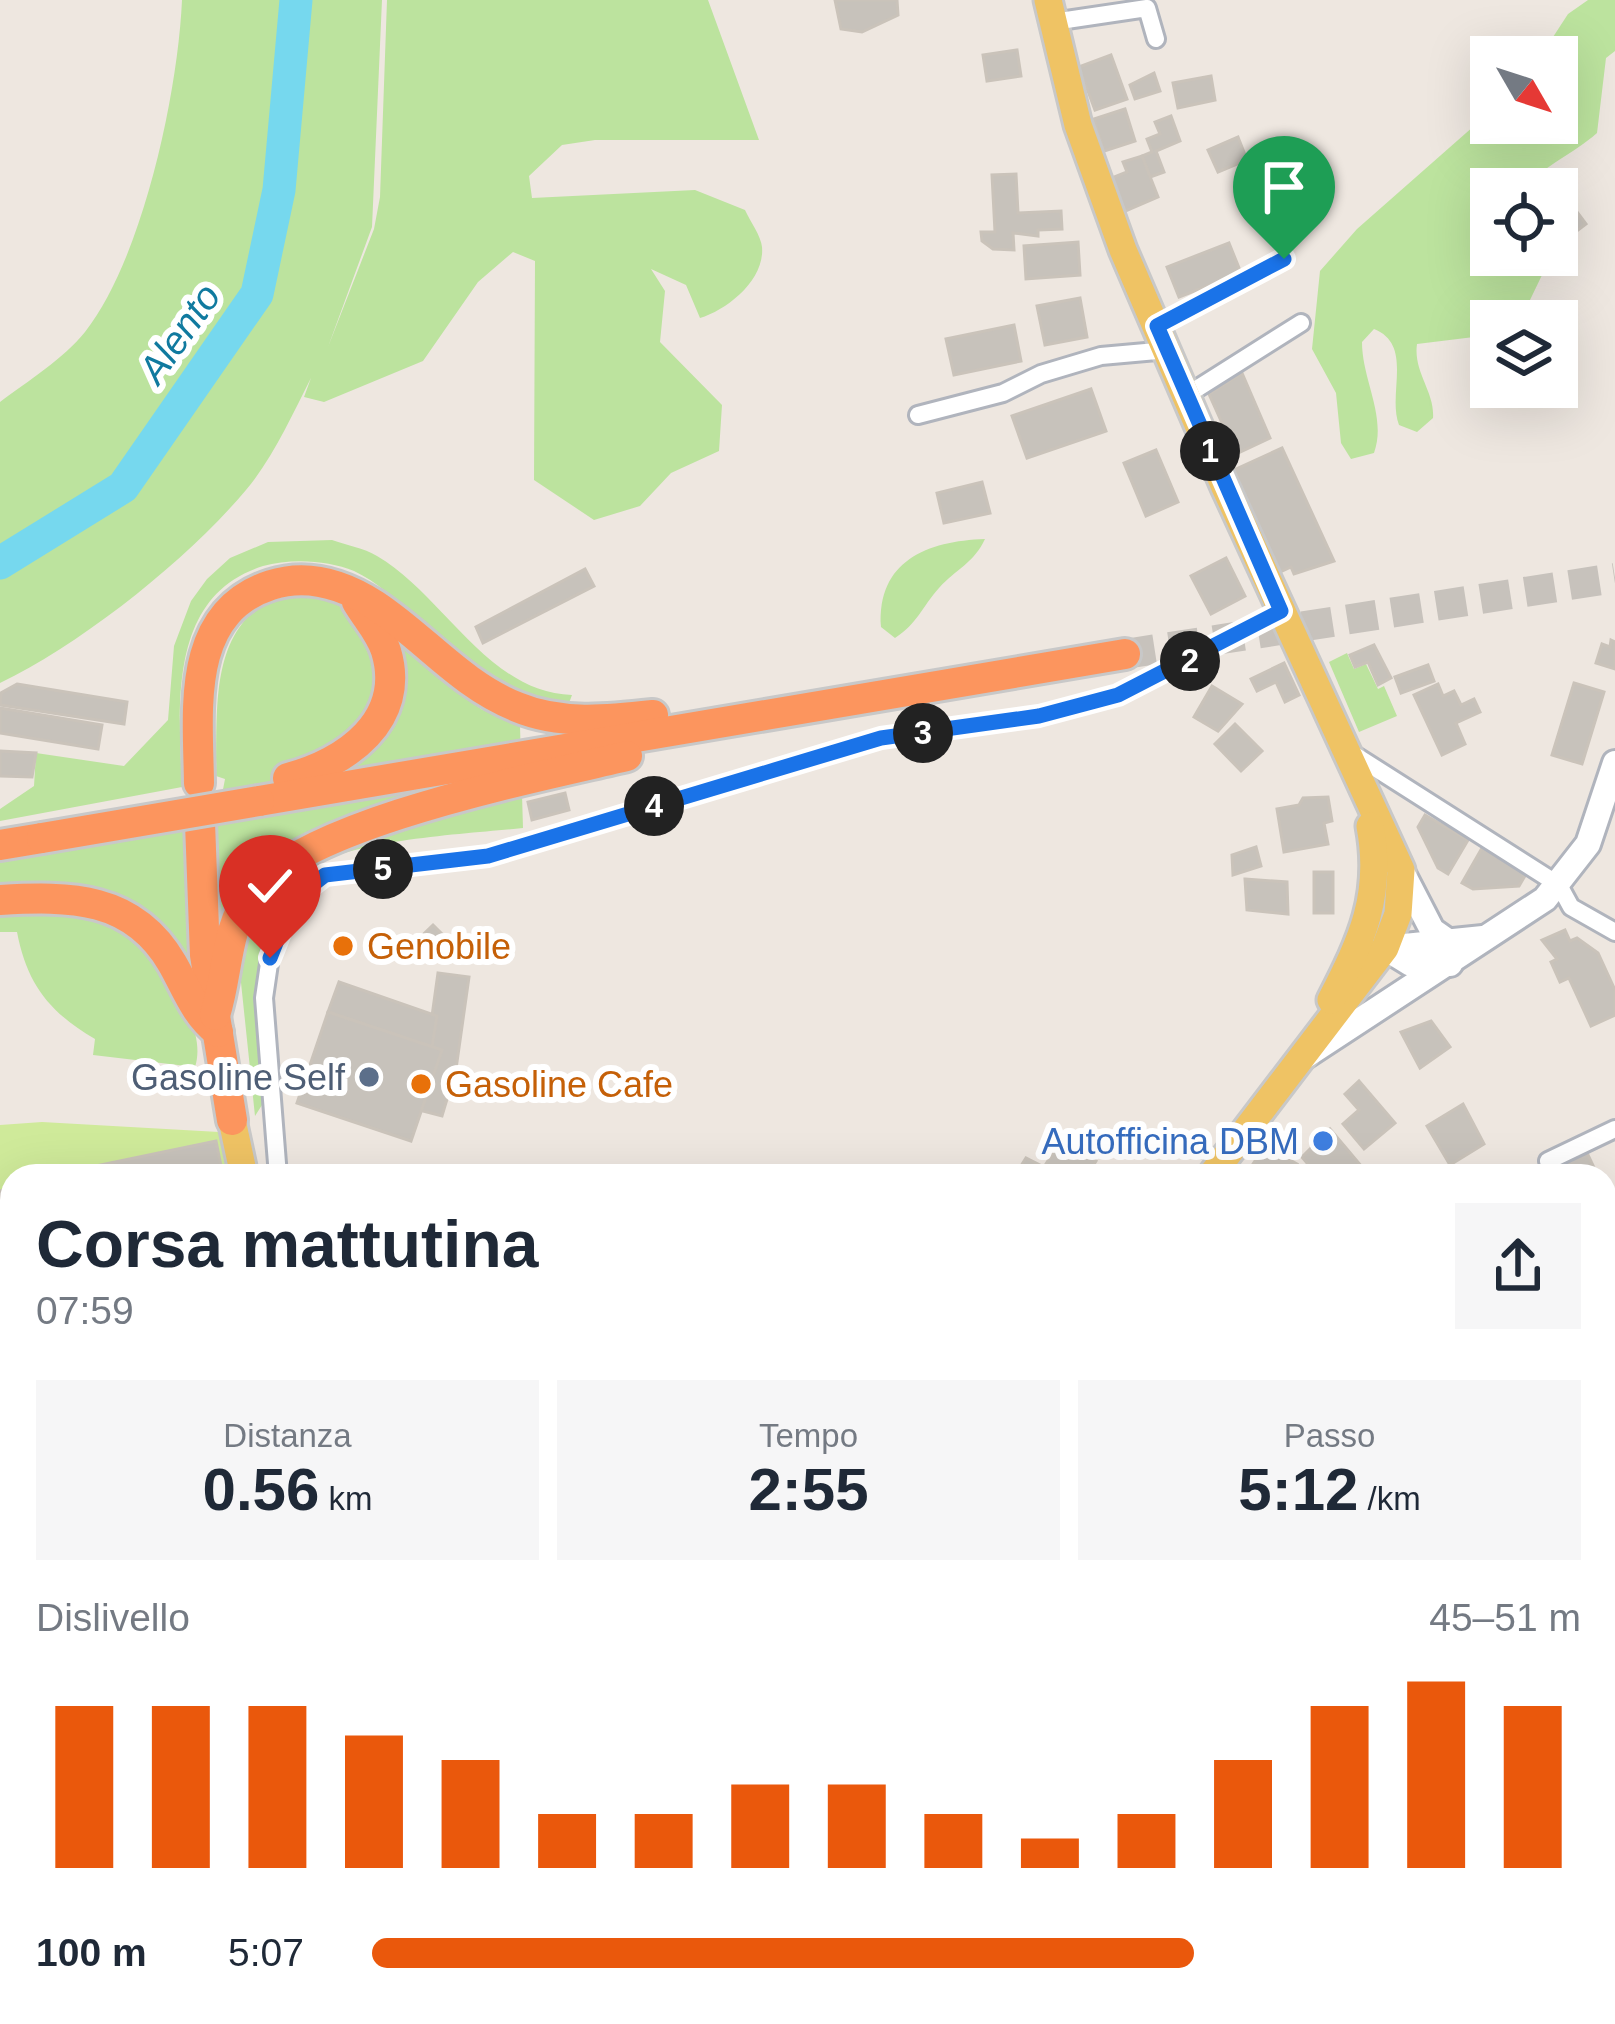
<!DOCTYPE html>
<html lang="it">
<meta charset="utf-8">
<style>
:root{--surface:#fff;--page:#f6f6f7;--text:#1f2937;--muted:#747a83;--accent:#ea580c}
body{margin:0;font-family:Helvetica,sans-serif;background:var(--page);color:var(--text);height:100vh;display:flex;flex-direction:column;font-size:45px;white-space:nowrap}
*{box-sizing:border-box;margin:0}
p{font-size:39px;color:var(--muted)}
.icon{flex:none;width:66px;height:66px;fill:none;stroke:currentColor;stroke-width:2;stroke-linecap:round;stroke-linejoin:round}
.map{position:relative;flex:1;overflow:hidden}
.drawer{position:absolute;left:0px;top:1164px;width:1617px;height:861px;display:flex;flex-direction:column;background:var(--surface);border-radius:36px 36px 0 0;box-shadow:0 12px 48px #0002}
.drawer>*{flex:none}
.needle{width:78px;rotate:129deg}
.controls{position:absolute;left:1470px;top:36px;display:grid;gap:24px}
.controls a{display:grid;place-items:center;width:108px;height:108px;border-radius:0px;background:var(--surface);box-shadow:0 12px 48px #0002;font-size:60px}
.pin{position:absolute;display:grid;place-items:center;width:102px;height:102px;color:#fff;margin:-123px -51px;border-radius:50% 50% 50% 0;rotate:-45deg;box-shadow:0 0 12px #0007}
.pin .icon{rotate:45deg}
.km{position:absolute;width:60px;height:60px;margin:-30px;border-radius:50%;background:#222;color:#fff;font-size:33px;line-height:60px;text-align:center}
.round{display:grid;place-items:center;flex:none;width:126px;height:126px;border-radius:0px;background:var(--page)}
.headline{display:flex;align-items:center;justify-content:space-between;height:204px;padding:0 36px}
h1{font-size:66px;font-weight:800;line-height:90px}
.figures{display:grid;grid-template-columns:repeat(3,1fr);gap:18px;height:204px;padding:12px 36px}
.figures div{display:grid;align-content:center;border-radius:0px;background:var(--page);text-align:center}
.figures b{font-size:60px;font-weight:800}
.figures small{font-size:33px;font-weight:400}
.figures p{font-size:33px}
.chart{height:336px;padding:24px 36px}
.chart p{display:flex;justify-content:space-between}
.chart svg{width:100%;height:216px;margin-top:12px;stroke:var(--accent);stroke-width:6}
ul{padding:0 36px;list-style:none;font-size:39px}
li{display:grid;grid-template-columns:192px 144px 1fr;align-items:center;height:90px}
li i{height:30px;border-radius:15px;background:var(--accent)}
.map>svg:first-child{display:block}
.green{fill:#bce39e}
.pitch{fill:#cfea9a}
.lines{fill:none;stroke-linecap:round;stroke-linejoin:round}
.stream{stroke:#76d8ee;stroke-width:6}
.river{stroke:#76d8ee;stroke-width:33}
.building{fill:#c7c2bb;stroke:#cac3ba;stroke-width:3}
.highway-tunnel{stroke:#c7c2bc;stroke-width:30;stroke-dasharray:30 15;stroke-linecap:butt}
.street-casing{stroke:#b0b4bd;stroke-width:22}
.secondary-casing{stroke:#b0b4bd;stroke-width:30}
.primary-casing{stroke:#c8c8c8;stroke-width:33}
.highway-casing{stroke:#c8c8c8;stroke-width:36}
.street{stroke:#fff;stroke-width:16}
.secondary{stroke:#fff;stroke-width:24}
.primary{stroke:#efc364;stroke-width:27}
.highway{stroke:#fc955e;stroke-width:30}
.highway-bridge-casing{stroke:#c8c8c8;stroke-width:36;stroke-linecap:butt}
.highway-bridge{stroke:#fc955e;stroke-width:30}
.route-casing{stroke:#fff;stroke-width:24}
.route{stroke:#1a73e8;stroke-width:15}
.food-dot{fill:#e8710a;stroke:#fff;stroke-width:4.5}
.service-dot{fill:#5c6f8a;stroke:#fff;stroke-width:4.5}
.shop-dot{fill:#3f7fe0;stroke:#fff;stroke-width:4.5}
.labels{text-anchor:middle;stroke-width:12;stroke-linejoin:round;paint-order:stroke}
.food-label{font-size:36px;fill:#c56008;stroke:#fff;text-anchor:start}
.service-label{font-size:36px;fill:#4e5e75;stroke:#fff;text-anchor:end}
.shop-label{font-size:36px;fill:#366cbe;stroke:#fff;text-anchor:end}
.water-label{font-size:39px;font-style:italic;fill:#107a9f;stroke:#fff}
</style>
<div class="map">
<svg width="1615" height="2024" viewBox="0 0 1615 2024">
<rect width="100%" height="100%" fill="#eee7e0"/>
<g class="green">
<path d="M182 0H382L372 227 328 347 374 229 380 197 387 0H708L759 140H595L562 145 529 176 532 198 695 190 745 210C750 221 761 236 762 247 765 280 727 310 700 318L686 285 651 269 665 291 660 342 722 405 719 451 671 473 640 506 594 520 534 480 535 261 513 252 478 282 423 361 324 402 304 397 311 378C292 415 273 458 246 490 187 560 83 643 0 683V402C28 381 63 359 85 332 143 258 178 92 182 0Z"/>
<path d="M1588 0H1615V51L1606 58 1597 133C1572 155 1546 164 1523 189H1491V255H1524L1542 275 1530 300 1474 337 1417 344C1413 372 1435 392 1433 418L1417 432 1399 425C1387 394 1414 345 1374 329L1362 342C1362 380 1387 417 1374 453L1351 459 1341 443 1336 393 1312 349 1320 271 1357 229 1491 111V123H1557V57H1540L1568 14Z"/>
<path d="M985 539C974 563 956 569 939 588 922 607 917 624 895 638L881 627C877 561 927 541 985 539Z"/>
<path d="M332 540C346 545 364 548 377 556 443 594 488 693 572 695L566 711C540 701 504 693 481 677 442 648 397 591 354 571 328 560 291 558 263 566 167 596 179 707 182 787L0 821V809L34 786 36 753 124 766 168 720 174 646 191 601 207 579 230 558 268 542Z"/>
<path d="M289 591 344 601 481 709 520 726 523 828C470 834 348 839 308 870 285 888 266 930 261 958 253 1006 261 1056 262 1105L255 1116 238 954 216 930 217 821 225 779 216 776C218 704 207 620 289 591Z"/>
<polygon points="1347,653 1354,669 1366,664 1378,689 1384,686 1397,716 1359,732 1329,662"/>
<path d="M183 825 191 973 126 923C152 957 210 1021 195 1067L93 1055 95 1039C49 1012 27 984 17 932H0V858Z"/>
<polygon points="12,1872 12,2013 17,2013 17,2024 0,2024 0,1873"/>
<polygon points="233,2013 523,2013 504,2024 234,2024"/>
</g>
<polygon class="pitch" points="42,1122 219,1132 228,1176 12,1176 12,1389 0,1392 0,1125"/>
<g class="lines">
<polyline class="stream" points="1605,1328 1615,1327"/>
<polyline class="river" points="0,563 123,487 257,294 279,190 296,0"/>
</g>
<g class="building">
<polygon points="835,0 897,0 898,15 862,32 841,29"/>
<polygon points="1017,50 1021,76 987,81 983,55"/>
<polygon points="1111,55 1127,99 1095,110 1079,67"/>
<polygon points="1154,73 1160,91 1135,99 1130,85"/>
<polygon points="1211,76 1215,100 1178,108 1173,83"/>
<polygon points="1125,109 1135,141 1104,151 1094,119"/>
<polygon points="1171,116 1180,141 1156,151 1164,172 1150,177 1142,156 1152,152 1147,139 1160,134 1155,122"/>
<polygon points="1238,137 1247,160 1218,172 1208,150"/>
<polygon points="1142,156 1158,197 1123,212 1109,179 1127,172 1123,162"/>
<polygon points="1288,160 1311,198 1270,222 1247,184"/>
<polygon points="1016,174 1018,213 1061,211 1062,229 1038,230 1038,236 1013,233 1014,250 993,249 982,241 981,232 995,232 992,175"/>
<polygon points="1562,192 1586,224 1557,246 1557,195"/>
<polygon points="1078,242 1080,275 1026,279 1024,246"/>
<polygon points="1229,243 1241,273 1179,297 1167,267"/>
<polygon points="1080,298 1087,337 1045,345 1037,306"/>
<polygon points="1014,325 1021,361 954,375 946,339"/>
<polygon points="1242,373 1270,438 1236,454 1209,394"/>
<polygon points="1091,389 1106,431 1027,458 1012,416"/>
<polygon points="1282,448 1334,561 1294,574 1291,567 1280,572 1234,470"/>
<polygon points="1156,450 1178,502 1146,516 1124,463"/>
<polygon points="982,482 990,513 944,523 937,493"/>
<polygon points="1226,558 1245,596 1211,614 1191,576"/>
<polygon points="585,569 594,586 483,643 476,627"/>
<polygon points="1611,640 1615,642 1615,669 1596,663 1602,644 1610,647"/>
<polygon points="1374,645 1391,678 1378,685 1368,662 1355,667 1350,655"/>
<polygon points="1284,663 1299,695 1285,702 1276,682 1257,691 1251,679"/>
<polygon points="1428,665 1434,681 1401,693 1395,677"/>
<polygon points="1574,683 1604,692 1582,764 1552,755"/>
<polygon points="17,684 127,702 124,724 0,705 1,693"/>
<polygon points="1438,684 1443,696 1454,691 1461,705 1474,699 1480,712 1456,723 1465,744 1442,755 1414,695"/>
<polygon points="1212,686 1242,704 1218,731 1194,717"/>
<polygon points="0,708 102,725 98,749 0,733"/>
<polygon points="1235,724 1262,751 1241,771 1215,744"/>
<polygon points="0,751 36,753 32,777 0,776"/>
<polygon points="565,793 569,810 532,820 528,802"/>
<polygon points="1328,797 1332,821 1324,823 1328,844 1284,852 1277,809 1299,805 1303,798"/>
<polygon points="1425,815 1468,840 1448,874 1438,868 1418,827"/>
<polygon points="1256,847 1261,866 1233,875 1232,855"/>
<polygon points="1482,848 1526,874 1519,886 1473,889 1462,883"/>
<rect x="1314" y="872" width="19" height="41"/>
<polygon points="1245,879 1287,882 1288,914 1247,910"/>
<polygon points="433,925 442,934 417,959 408,949"/>
<polygon points="1565,930 1570,941 1577,938 1598,953 1615,990 1615,1015 1591,1026 1569,978 1560,982 1551,962 1557,959 1542,940"/>
<polygon points="438,973 469,977 456,1069 442,1116 411,1108 428,1045"/>
<polygon points="339,982 437,1016 432,1047 328,1012"/>
<polygon points="328,1012 442,1050 411,1141 297,1103"/>
<polygon points="1431,1021 1450,1047 1420,1068 1401,1032"/>
<polygon points="1359,1081 1395,1123 1364,1149 1343,1124 1359,1110 1345,1094"/>
<polygon points="1463,1104 1484,1144 1450,1165 1427,1126"/>
<polygon points="1330,1129 1367,1173 1364,1176 1318,1176 1302,1157"/>
<polygon points="1061,1140 1096,1161 1087,1176 1031,1176 1019,1169 1026,1158 1044,1167"/>
<polygon points="216,1141 223,1176 73,1176 72,1171"/>
<polygon points="1265,1146 1297,1164 1289,1176 1245,1176"/>
<polygon points="1587,1153 1598,1176 1554,1176 1551,1170"/>
<polygon points="12,1188 12,1227 0,1230 0,1191"/>
<polygon points="1615,1253 1615,1295 1605,1299 1605,1258"/>
<polygon points="1083,2013 1128,2013 1132,2024 1088,2024"/>
</g>
<g class="lines">
<polyline class="highway-tunnel" points="1125,654 1615,578"/>
<g class="street-casing">
<g id="street">
<polyline points="1053,22 1147,8 1156,39"/>
<polyline points="1157,326 1284,259"/>
<polyline points="1187,395 1301,323"/>
<polyline points="918,415 1003,393 1041,374 1101,356 1168,350"/>
<polyline points="1350,752 1559,885 1571,907 1615,932"/>
<polyline points="1548,1161 1615,1129"/>
<polyline points="278,1176 264,998 272,943 293,900 325,875 488,856 881,738 1039,716 1118,695 1281,611"/>
<polyline points="1605,1236 1615,1231"/>
<polyline points="1605,1350 1615,1349"/>
<polyline points="1605,1399 1615,1394"/>
<polyline points="0,1503 12,1499"/>
<polyline points="1605,1579 1615,1571"/>
<polyline points="0,1604 12,1650"/>
<polyline points="1605,1697 1615,1699"/>
<polyline points="0,1860 12,1860"/>
<polyline points="1605,1866 1615,1865"/>
<polyline points="1605,1983 1615,1984"/>
<polyline points="1031,2013 1036,2024"/>
<polyline points="1514,2013 1516,2024"/>
<polyline points="910,2024 921,2013"/>
<polyline points="1254,2024 1316,2013"/>
</g>
</g>
<g class="secondary-casing">
<g id="secondary">
<polyline points="1401,870 1432,930 1452,944"/>
<polyline points="1385,948 1483,938"/>
<polyline points="1385,948 1411,964 1450,964"/>
<polyline points="1304,1057 1545,899 1588,844 1615,763"/>
</g>
</g>
<g class="primary-casing">
<g id="primary">
<polyline points="1048,0 1078,125 1123,250 1224,485 1401,870 1398,914 1385,948 1211,1176"/>
<path d="M1331 1000C1362 940 1383 895 1370 826"/>
<polyline points="232,1120 244,1176"/>
<polyline points="592,2013 626,2024 651,2013"/>
</g>
</g>
<g class="highway-casing">
<g id="highway">
<path d="M288 778C346 763 407 720 386 651 380 632 367 619 357 602"/>
<path d="M199 783C198 710 185 613 271 585 308 573 344 585 375 605 425 638 460 684 517 707 560 725 608 720 653 715"/>
<polyline points="259,801 1125,654"/>
<polyline points="200,823 205,955 232,1120"/>
<polyline points="0,845 42,838"/>
<path d="M0 900C70 896 133 896 172 963 187 989 194 1013 218 1032"/>
<path d="M215 1015C228 975 225 929 251 893 303 823 539 777 627 756"/>
</g>
</g>
<use href="#street" class="street"/>
<use href="#secondary" class="secondary"/>
<use href="#primary" class="primary"/>
<use href="#highway" class="highway"/>
<g class="highway-bridge-casing">
<polyline id="highway-bridge" points="42,838 259,801"/>
</g>
<use href="#highway-bridge" class="highway-bridge"/>
</g>
<g class="lines">
<g class="route-casing">
<polyline id="route" points="270,958 293,900 325,875 488,856 881,738 1039,716 1118,695 1281,611 1157,326 1284,259"/>
</g>
<use href="#route" class="route"/>
</g>
<g class="food-dot">
<circle cx="343" cy="946" r="12"/>
<circle cx="421" cy="1084" r="12"/>
</g>
<circle class="service-dot" cx="369" cy="1077" r="12"/>
<circle class="shop-dot" cx="1323" cy="1141" r="12"/>
<g class="labels">
<g class="food-label">
<text x="367" y="959">Genobile</text>
<text x="445" y="1097">Gasoline Cafe</text>
</g>
<g class="service-label">
<text x="345" y="1090">Gasoline Self</text>
</g>
<g class="shop-label">
<text x="1299" y="1154">Autofficina DBM</text>
</g>
<g class="water-label">
<text transform="translate(179 333) rotate(-55)" y="14">Alento</text>
</g>
</g>
</svg>
<div class="controls">
<a><svg class="needle" viewBox="-14 -14 28 28"><path d="M0-13l5 13h-10z" fill="#e53935"/><path d="M0 13l5-13h-10z" fill="#747a83"/></svg></a>
<a><svg class="icon" aria-label="locate" viewBox="0 0 24 24"><circle cx="12" cy="12" r="6"/><path d="M12 2v4M12 18v4M2 12h4M18 12h4"/></svg></a>
<a><svg class="icon" aria-label="layers" viewBox="0 0 24 24"><path d="M12 4l9 5-9 5-9-5zM3 14l9 5 9-5"/></svg></a>
</div>
<div class="pin" style="left:1284px;top:259px;background:#1e9e55"><svg class="icon" aria-label="arrive" viewBox="0 0 24 24"><path d="M6 21V4h12l-3 4 3 4H6"/></svg></div>
<div class="pin" style="left:270px;top:958px;background:#d93025"><svg class="icon" aria-label="check" viewBox="0 0 24 24"><path d="M5 12l5 5 9-10"/></svg></div>
<b class="km" style="left:1210px;top:451px">1</b>
<b class="km" style="left:1190px;top:661px">2</b>
<b class="km" style="left:923px;top:733px">3</b>
<b class="km" style="left:654px;top:806px">4</b>
<b class="km" style="left:383px;top:869px">5</b>
<section class="drawer">
<div class="headline"><div><h1>Corsa mattutina</h1><p>07:59</p></div><a class="round"><svg class="icon" aria-label="share" viewBox="0 0 24 24"><path d="M12 15V3M7 8l5-5 5 5M5 13v7h14v-7"/></svg></a></div>
<div class="figures">
<div><p>Distanza</p><b>0.56<small> km</small></b></div>
<div><p>Tempo</p><b>2:55</b></div>
<div><p>Passo</p><b>5:12<small> /km</small></b></div>
</div>
<div class="chart"><p><span>Dislivello</span>45–51 m</p>
<svg viewBox="0 0 160 44" preserveAspectRatio="none"><path d="M5 44V11M15 44V11M25 44V11M35 44V17M45 44V22M55 44V33M65 44V33M75 44V27M85 44V27M95 44V33M105 44V38M115 44V33M125 44V22M135 44V11M145 44V6M155 44V11"/></svg>
</div>
<ul>
<li><b>100 m</b>5:07<i style="width:68%"></i></li>
</ul>
</section>
</div>
